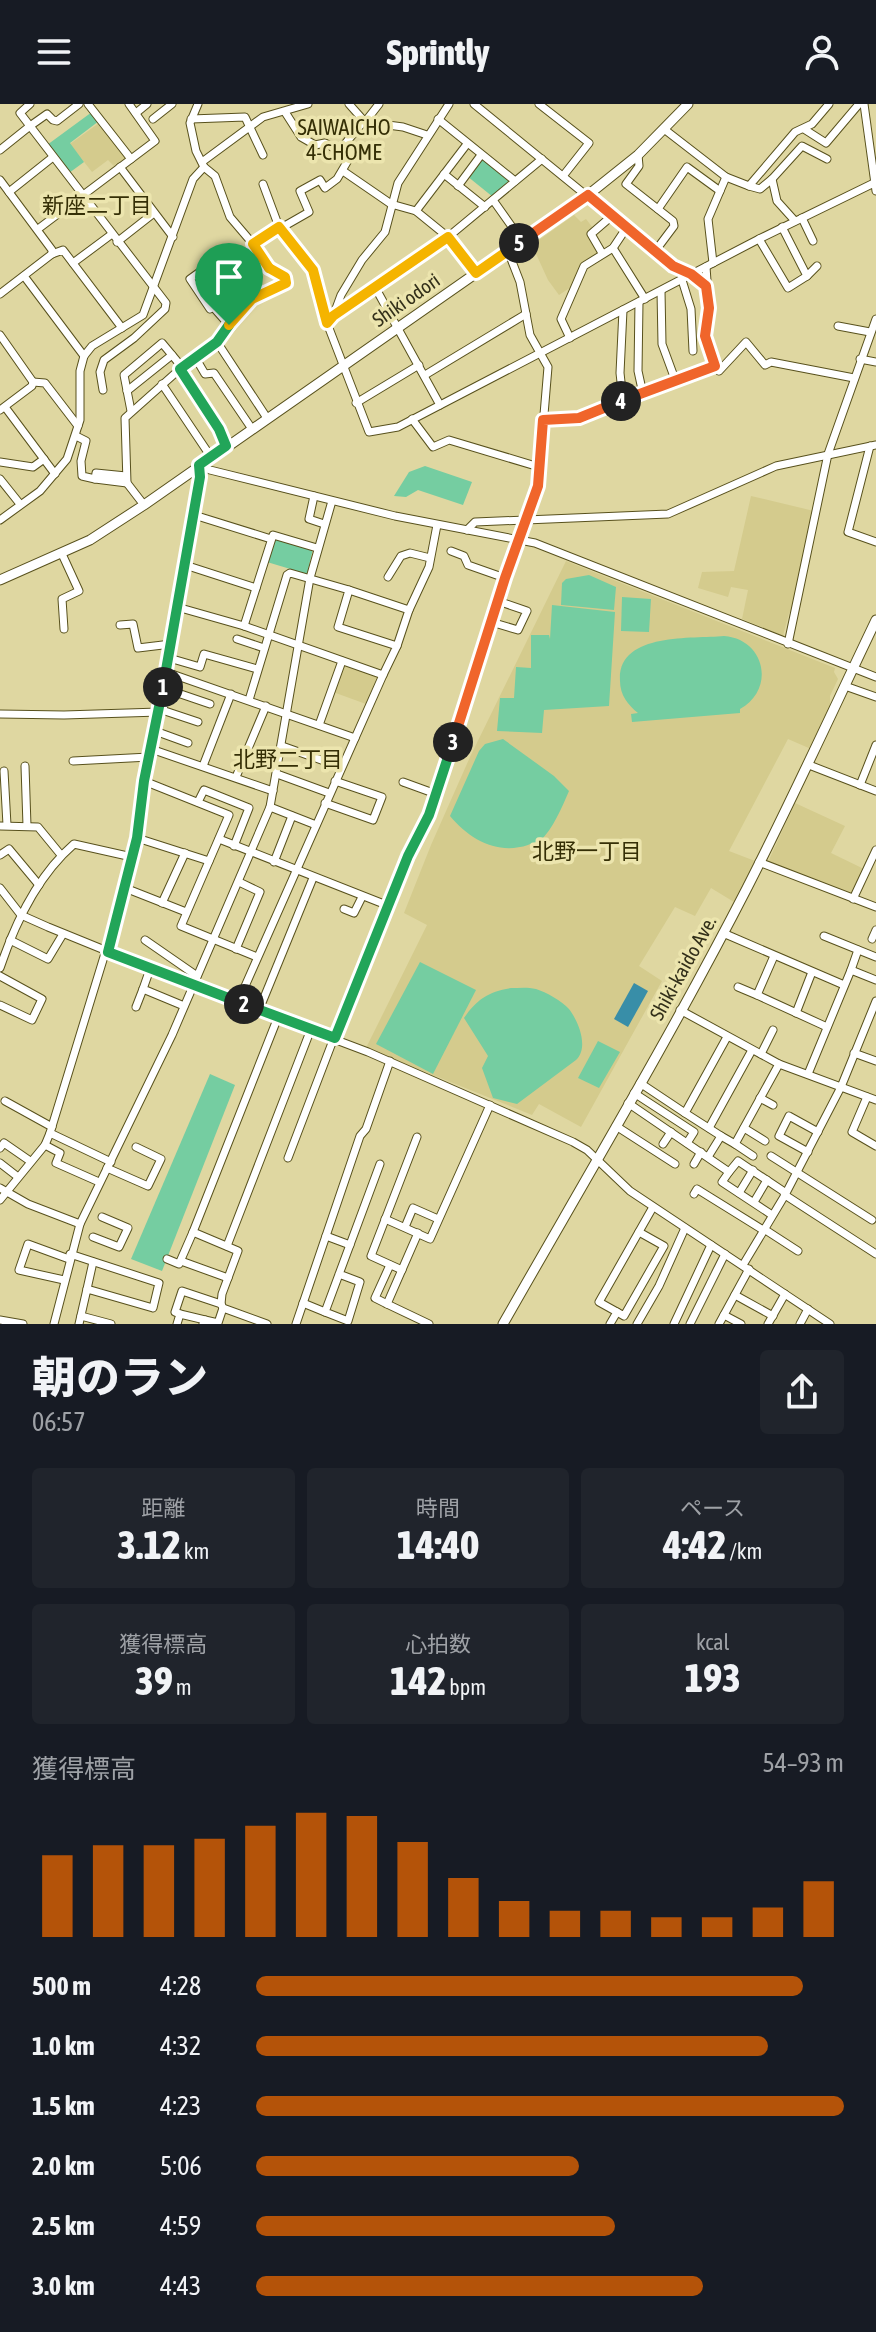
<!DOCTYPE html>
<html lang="ja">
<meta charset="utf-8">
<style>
:root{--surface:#171b24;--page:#20242c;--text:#f1f3f6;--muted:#9ea1a6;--accent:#b45309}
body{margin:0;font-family:"Asap Condensed","Noto Sans JP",sans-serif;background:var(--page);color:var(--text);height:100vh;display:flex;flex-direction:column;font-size:30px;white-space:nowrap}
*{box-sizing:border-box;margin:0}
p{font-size:26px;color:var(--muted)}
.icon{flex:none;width:44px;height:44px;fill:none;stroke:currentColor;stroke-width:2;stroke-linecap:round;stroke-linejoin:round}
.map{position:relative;height:1220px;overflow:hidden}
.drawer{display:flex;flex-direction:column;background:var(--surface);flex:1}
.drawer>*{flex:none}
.pin{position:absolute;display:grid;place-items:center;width:68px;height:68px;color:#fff;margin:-82px -34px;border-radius:50% 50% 50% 0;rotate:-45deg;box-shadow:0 0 8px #0007}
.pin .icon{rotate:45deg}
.km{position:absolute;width:40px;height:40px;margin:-20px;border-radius:50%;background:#222;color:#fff;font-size:22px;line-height:40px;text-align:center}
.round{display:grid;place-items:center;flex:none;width:84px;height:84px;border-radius:8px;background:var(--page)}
.summary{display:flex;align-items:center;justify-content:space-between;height:136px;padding:0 32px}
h1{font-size:44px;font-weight:800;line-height:60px}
.figures{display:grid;grid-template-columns:repeat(3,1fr);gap:12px;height:136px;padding:8px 32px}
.figures div{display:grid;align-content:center;border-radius:8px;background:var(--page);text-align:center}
.figures b{font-size:40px;font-weight:800}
.figures small{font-size:22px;font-weight:400}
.figures p{font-size:22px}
.chart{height:224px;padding:16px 32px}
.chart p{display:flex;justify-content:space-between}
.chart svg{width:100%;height:144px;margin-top:8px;stroke:var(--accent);stroke-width:6}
ul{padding:0 32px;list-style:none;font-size:26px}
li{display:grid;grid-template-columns:128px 96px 1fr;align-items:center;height:60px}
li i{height:20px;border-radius:10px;background:var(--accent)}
header{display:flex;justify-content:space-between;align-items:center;height:104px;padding:0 32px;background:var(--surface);font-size:36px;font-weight:800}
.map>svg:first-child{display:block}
.built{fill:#d4cb8d}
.green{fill:#75cda1}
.water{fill:#388ea8}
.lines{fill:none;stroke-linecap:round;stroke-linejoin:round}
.minor-casing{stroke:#58511d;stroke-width:9}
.major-casing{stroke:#58511d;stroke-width:11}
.minor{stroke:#fff;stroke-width:7}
.major{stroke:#fff;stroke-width:9}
.split-1-casing{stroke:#fff;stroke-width:16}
.split-2-casing{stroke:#fff;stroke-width:16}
.split-3-casing{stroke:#fff;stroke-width:16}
.split-4-casing{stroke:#fff;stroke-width:16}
.split-5-casing{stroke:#fff;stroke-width:16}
.split-6-casing{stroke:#fff;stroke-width:16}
.split-7-casing{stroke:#fff;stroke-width:16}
.split-1{stroke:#22a559;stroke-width:10}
.split-2{stroke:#22a559;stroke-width:10}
.split-3{stroke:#22a559;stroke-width:10}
.split-4{stroke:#f0652b;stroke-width:10}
.split-5{stroke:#f0652b;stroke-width:10}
.split-6{stroke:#f5b400;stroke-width:10}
.split-7{stroke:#f5b400;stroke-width:10}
.labels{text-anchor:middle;stroke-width:7;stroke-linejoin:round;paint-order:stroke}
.street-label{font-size:20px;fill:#33301a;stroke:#ece5ae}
.neighbourhood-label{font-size:22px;fill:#352f06;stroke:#ece5ae}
</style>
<header><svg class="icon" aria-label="menu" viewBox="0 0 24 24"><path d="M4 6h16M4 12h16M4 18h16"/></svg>Sprintly<svg class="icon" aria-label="person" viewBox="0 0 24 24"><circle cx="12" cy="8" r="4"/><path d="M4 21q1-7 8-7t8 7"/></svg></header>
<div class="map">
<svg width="876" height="1220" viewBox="0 0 876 1220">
<rect width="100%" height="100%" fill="#dfd7a1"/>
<g class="built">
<polygon points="99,19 126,54 114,62 108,56 92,68 70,40"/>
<polygon points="574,111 581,118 586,115 593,124 598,149 581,159 571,183 559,191 548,176 532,141"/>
<polygon points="751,392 814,407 792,509 789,509 783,532 742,515 748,486 731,483 728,493 698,484 702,468 734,467"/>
<polygon points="566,457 835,564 834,568 838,575 830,592 830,606 811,645 788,635 729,747 755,757 734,798 711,784 695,812 675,803 639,862 662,877 581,1023 539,1000 532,1011 366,944 427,821 404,809 431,741 470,653"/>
<polygon points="345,561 377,572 366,600 333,588"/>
<polygon points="795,699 845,722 831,749 864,765 853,790 768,758"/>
</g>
<g class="green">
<polygon points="92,8 99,17 70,39 84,58 69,69 47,41"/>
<polygon points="481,54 510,76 510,79 493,93 467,72"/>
<polygon points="425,362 472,378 463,401 418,386 406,393 394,392 409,368"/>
<polygon points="275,433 313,445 307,470 267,458"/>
<polygon points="589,471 616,483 614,506 561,501 562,479 566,475"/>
<polygon points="622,493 651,495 649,528 621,527"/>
<polygon points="552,501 615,508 609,602 544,606 542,629 497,627 500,594 514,594 516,563 531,564 531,531 549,531 550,535"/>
<path d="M724 532C765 535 776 585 740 605V609L632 618 631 610 638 609C628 601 620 591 620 577 617 528 692 535 724 532Z"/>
<path d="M503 635 554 672 569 687C562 703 553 725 540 737 538 738 530 740 528 741 498 751 470 736 450 712L479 647 485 640Z"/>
<polygon points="420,858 476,886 433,970 376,940"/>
<path d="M511 884C519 884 528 883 536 885 546 888 562 897 569 905 579 918 589 944 576 956L517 1000 493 994 482 964 488 952 464 914C476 896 489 887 511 884Z"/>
<polygon points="598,937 620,948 599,984 578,974"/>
<polygon points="210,970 235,981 162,1167 131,1155"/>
</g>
<polygon class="water" points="634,879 648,887 628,923 614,915"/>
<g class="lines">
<g class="minor-casing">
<g id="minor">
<polyline points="79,0 57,17 53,16 47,10 30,22 166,199 165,205 134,234 104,256 100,268 103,286"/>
<polyline points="88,0 131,55"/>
<polyline points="198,0 190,19 196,47 204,63 215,72 230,113 253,140 266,161 272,167 285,173 286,179 252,195 217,238"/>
<polyline points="349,0 365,18 403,23 427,31"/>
<polyline points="474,0 673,162 690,171"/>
<polyline points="539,0 589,39 563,72"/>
<polyline points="864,0 876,87"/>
<polyline points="136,9 147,0"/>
<polyline points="153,15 172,0"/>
<polyline points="191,15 245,13 263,51"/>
<polyline points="438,15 515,77"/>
<polyline points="365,18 379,0"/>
<polyline points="664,25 726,73 749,82 795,28 812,20 829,0"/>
<polyline points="804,25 826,39 859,0"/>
<polyline points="0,46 30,22 20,9 30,0"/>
<polyline points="339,47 364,17"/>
<polyline points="638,51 639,62 626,80 673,117 674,122 656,146"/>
<polyline points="202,58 263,13 308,0"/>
<polyline points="120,63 173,133"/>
<polyline points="343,67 391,100 416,107 448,133 476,169"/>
<polyline points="444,70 485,103"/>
<polyline points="772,75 802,42 827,55"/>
<polyline points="0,76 52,146 52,150"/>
<polyline points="263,80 279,123 313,166 327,219 369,328 398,323 759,135 876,78"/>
<polyline points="458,82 481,51"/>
<polyline points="749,82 760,85 772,75 777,97 795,117"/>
<polyline points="9,88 53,53"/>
<polyline points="493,96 522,137"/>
<polyline points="658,105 687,63 720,87"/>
<polyline points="416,107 467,40"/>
<polyline points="802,114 813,137"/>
<polyline points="38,125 155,37 129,0"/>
<polyline points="759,135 788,184 807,172 782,123"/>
<polyline points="117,138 154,109"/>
<polyline points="253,140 309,108 300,87 320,76 325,84 337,75 350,53 325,39 315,41 301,33 285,8"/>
<polyline points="613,144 645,195"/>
<polyline points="602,149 591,130 613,111"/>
<polyline points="73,159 112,130"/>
<polyline points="713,159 708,115 726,73"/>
<polyline points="208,162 190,175 210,205 213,203 229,221"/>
<polyline points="24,172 84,252"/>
<polyline points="807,172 817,162"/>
<polyline points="682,176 691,205 693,247"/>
<polyline points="375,183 440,301"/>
<polyline points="661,187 662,240 676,278"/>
<polyline points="0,190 52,150 63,146 122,224"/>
<polyline points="639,198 638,267 643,290"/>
<polyline points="334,210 341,191 362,156 385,128 398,79 449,0"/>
<polyline points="333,212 448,133 542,55"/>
<polyline points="838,222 870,228"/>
<polyline points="0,231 33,278 32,282 0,306"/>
<polyline points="570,234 561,215 584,162 613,144 627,123"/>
<polyline points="195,253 205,270 214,269 252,325"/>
<polyline points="860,255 876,258"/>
<polyline points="715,262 719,267 746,238 765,261 771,258 854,274"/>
<polyline points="180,265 219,325 226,342"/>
<polyline points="425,271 526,210"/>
<polyline points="33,278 45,279 78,322"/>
<polyline points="162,280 211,353"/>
<polyline points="127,287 172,251"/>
<polyline points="623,296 620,269 623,206"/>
<polyline points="356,299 419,261"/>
<polyline points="5,303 55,370"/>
<polyline points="131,307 124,271 162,239 182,263"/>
<polyline points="412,315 433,343 449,336 539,363"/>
<polyline points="543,316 579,314 715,262 705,232 709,204 706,163"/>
<polyline points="76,332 86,337 81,357 82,372 95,375"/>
<polyline points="870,342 848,428 876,438"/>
<polyline points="0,358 33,363 44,355"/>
<polyline points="199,361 210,366 395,412 535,439 876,573"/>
<polyline points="126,372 96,369 95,375 127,379"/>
<polyline points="0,375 20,400"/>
<polyline points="314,392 309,415 324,420"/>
<polyline points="144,401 127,379 125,314 180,265 217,238 267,314"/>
<polyline points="194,411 271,435"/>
<polyline points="0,416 40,387 67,355 80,316 80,267 84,252 92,242 143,211 193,75 204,63"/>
<polyline points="467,426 475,418 668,410 776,362 876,341"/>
<polyline points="451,447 464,452 468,461 505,474"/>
<polyline points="62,450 79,487 62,495 64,525"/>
<polyline points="185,461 256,484"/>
<polyline points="388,473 401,452 410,449 430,454"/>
<polyline points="349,486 409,506 397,542"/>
<polyline points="177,503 244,522 383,571 238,898"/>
<polyline points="409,506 429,463 437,421"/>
<polyline points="491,518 518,526 527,507 498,497"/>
<polyline points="120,521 133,520 138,544 171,540"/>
<polyline points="244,522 273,431 317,444"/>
<polyline points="237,535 264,544"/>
<polyline points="788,540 828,350 876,215"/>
<polyline points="169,554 200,563 204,550 257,565"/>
<polyline points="166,568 355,634"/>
<polyline points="845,582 876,593"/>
<polyline points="163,584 210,600"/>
<polyline points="249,596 287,471 290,469 349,486 338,523 397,542 383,571"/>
<polyline points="159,605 198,618"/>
<polyline points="0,610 64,611 159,608"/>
<polyline points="319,621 342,557"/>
<polyline points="155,627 188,639"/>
<polyline points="282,642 341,663"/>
<polyline points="151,645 273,687"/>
<polyline points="73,657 149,653"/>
<polyline points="809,661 876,687"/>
<polyline points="25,662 27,722"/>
<polyline points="203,662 231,590"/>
<polyline points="4,667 7,721"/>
<polyline points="277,670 329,689"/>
<polyline points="236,673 266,602"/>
<polyline points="144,677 229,711 181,822 257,853"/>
<polyline points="403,678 436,690"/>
<polyline points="860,681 876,641"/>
<polyline points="198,698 204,686 249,704 234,742"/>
<polyline points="325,699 373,716 382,693 335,677"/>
<polyline points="270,703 316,721"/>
<polyline points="0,722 38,723 61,751"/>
<polyline points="137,734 209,757"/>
<polyline points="219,735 389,802"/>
<polyline points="0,751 9,745 39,781"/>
<polyline points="274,758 292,712"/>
<polyline points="759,758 876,803"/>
<polyline points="0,784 21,811 48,823 188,880 368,948 573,1038 587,1046 630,1087 830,1220"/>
<polyline points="125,784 186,808"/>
<polyline points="853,795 876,746"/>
<polyline points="162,799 185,749"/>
<polyline points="344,805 354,809 362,793"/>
<polyline points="723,829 844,881"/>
<polyline points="824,832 876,853"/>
<polyline points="872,835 876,826"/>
<polyline points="10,836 48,855 63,830"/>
<polyline points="145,836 197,872"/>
<polyline points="236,845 260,788 239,778"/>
<polyline points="774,852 757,891 827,923"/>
<path d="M0 864C15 819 37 772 74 740L132 753"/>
<polyline points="150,865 143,885 184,902"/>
<polyline points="851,866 858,846"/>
<polyline points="0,872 42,895 32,916 0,901"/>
<polyline points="738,883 757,891"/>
<polyline points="136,903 143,885"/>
<polyline points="259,906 313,774"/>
<polyline points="680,906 779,960 876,996"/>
<polyline points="796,909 812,868"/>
<polyline points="854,949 876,957"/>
<polyline points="761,950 773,926"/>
<polyline points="808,970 851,866 876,876"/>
<polyline points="640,979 685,1009"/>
<polyline points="634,989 694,1028 687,1039"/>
<polyline points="867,993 852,1028 876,1042"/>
<polyline points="760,994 773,1001"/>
<polyline points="5,997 52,1023"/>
<polyline points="628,999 729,1068 722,1078 772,1111"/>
<polyline points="616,1022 675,1060"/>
<polyline points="709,1024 752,946"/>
<polyline points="744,1024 765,1037"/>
<polyline points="50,1029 111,1058"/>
<polyline points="721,1032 685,1009 727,933"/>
<polyline points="663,1040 671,1028"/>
<polyline points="735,1040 753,1052"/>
<polyline points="45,1041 60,1049 56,1059 99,1078"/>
<polyline points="0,1044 4,1039 30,1057"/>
<polyline points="808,1048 779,1032 789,1012 818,1028"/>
<polyline points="771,1052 872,1116"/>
<polyline points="708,1053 721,1032 735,1040 779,960"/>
<polyline points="288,1054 335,931 408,752 429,711 505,474 538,382 548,263 530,231 520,178 508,147"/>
<polyline points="0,1059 18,1073"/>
<polyline points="694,1060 701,1048"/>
<polyline points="107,1064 148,1082 161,1055 136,1043"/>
<polyline points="729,1068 738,1057 783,1087 785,1091 876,1150"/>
<polyline points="0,1084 28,1100 80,1120"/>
<polyline points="739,1089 753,1066"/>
<polyline points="694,1090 697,1085 763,1126"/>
<polyline points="0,1096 45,1041 50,1029 125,784 200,373 199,361"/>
<polyline points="754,1098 767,1076"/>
<polyline points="385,1115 430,1135 490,1001"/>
<polyline points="405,1123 413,1104 438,1115"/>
<polyline points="764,1125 798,1147"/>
<polyline points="418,1129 387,1200 429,1220"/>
<polyline points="326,1132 350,1141"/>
<polyline points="93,1133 119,1143 128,1124 102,1113"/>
<polyline points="227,1142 311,925"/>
<polyline points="70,1150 159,1179 153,1204 87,1185 79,1220"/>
<polyline points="167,1155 179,1160 193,1128"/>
<polyline points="181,1157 228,1174"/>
<polyline points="743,1161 785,1091 841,983 876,897"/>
<polyline points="402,1166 371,1152 417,1033"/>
<polyline points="339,1170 360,1178 348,1217 325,1208 380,1060"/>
<polyline points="64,1176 19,1166 28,1140 69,1155"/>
<polyline points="87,1185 93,1158"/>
<polyline points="735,1191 773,1212"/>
<polyline points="303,1199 325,1208"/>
<polyline points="221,1200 222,1190 238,1147 193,1128 278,913"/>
<polyline points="387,1200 375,1194 390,1161"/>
<polyline points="617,1208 624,1212 664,1142 639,1128"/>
<polyline points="180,1210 205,1216"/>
<polyline points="724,1211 741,1220"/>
<polyline points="81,1212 111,1220"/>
<polyline points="0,1216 23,1220"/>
<polyline points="54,1220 80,1120 172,931 270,703 310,474 332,397"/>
<polyline points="177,1220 180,1210 175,1208 182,1187 221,1200 223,1204 267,1220"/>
<polyline points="203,1220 205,1216 218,1219 223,1204"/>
<polyline points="296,1220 360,1032 366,1025 390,957"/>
<polyline points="610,1220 617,1208 599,1198 653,1103"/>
<polyline points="637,1220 659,1182 685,1124"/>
<polyline points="674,1220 711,1141"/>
<polyline points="690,1220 725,1150"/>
<polyline points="719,1220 749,1165"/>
<polyline points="768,1220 785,1190"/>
<polyline points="800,1220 808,1205"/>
</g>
</g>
<g class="major-casing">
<g id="major">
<polyline points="0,476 90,436 144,401 588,91 638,51 688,0"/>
<path d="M503 1220C585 1076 671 932 747 784 792 696 833 606 876 516"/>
</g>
</g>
<use href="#minor" class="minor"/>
<use href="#major" class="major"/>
</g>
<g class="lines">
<g class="split-1-casing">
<polyline id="split-1" points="163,583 200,373 199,361 226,342 219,325 180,265 217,238 229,221"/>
</g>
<g class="split-2-casing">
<polyline id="split-2" points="163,583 144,677 137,734 108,848 244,900"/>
</g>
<g class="split-3-casing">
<polyline id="split-3" points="244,900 335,934 408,752 429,711 453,638"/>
</g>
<g class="split-4-casing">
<polyline id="split-4" points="453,638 505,474 538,382 543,316 579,314 621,297"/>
</g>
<g class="split-5-casing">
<polyline id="split-5" points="519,139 588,91 673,162 691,170 706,182 709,204 705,232 715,262 621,297"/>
</g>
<g class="split-6-casing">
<polyline id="split-6" points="269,164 253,140 279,123 313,166 327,219 333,212 448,133 476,169 519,139"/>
</g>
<g class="split-7-casing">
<polyline id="split-7" points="229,221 252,195 286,179 285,173 269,164"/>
</g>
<use href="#split-1" class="split-1"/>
<use href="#split-2" class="split-2"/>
<use href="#split-3" class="split-3"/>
<use href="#split-4" class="split-4"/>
<use href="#split-5" class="split-5"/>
<use href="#split-6" class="split-6"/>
<use href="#split-7" class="split-7"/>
</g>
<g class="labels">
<g class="street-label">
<text transform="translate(406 196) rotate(-35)" y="7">Shiki odori</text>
<text transform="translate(683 864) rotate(-61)" y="7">Shiki-kaido Ave.</text>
</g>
<g class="neighbourhood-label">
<text x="344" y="31">SAIWAICHO<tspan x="344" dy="25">4-CHOME</tspan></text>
<text x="97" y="109">新座二丁目</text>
<text x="288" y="663">北野二丁目</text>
<text x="587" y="755">北野一丁目</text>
</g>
</g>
</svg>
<div class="pin" style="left:229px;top:221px;background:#1e9e55"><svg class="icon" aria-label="arrive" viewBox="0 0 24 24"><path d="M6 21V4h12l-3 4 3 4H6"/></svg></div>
<b class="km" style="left:163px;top:583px">1</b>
<b class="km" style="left:244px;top:900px">2</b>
<b class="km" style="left:453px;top:638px">3</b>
<b class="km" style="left:621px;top:297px">4</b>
<b class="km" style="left:519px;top:139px">5</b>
</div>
<section class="drawer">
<div class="summary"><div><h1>朝のラン</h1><p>06:57</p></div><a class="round"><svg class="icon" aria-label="share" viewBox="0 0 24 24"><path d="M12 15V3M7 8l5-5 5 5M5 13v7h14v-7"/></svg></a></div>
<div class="figures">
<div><p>距離</p><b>3.12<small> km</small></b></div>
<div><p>時間</p><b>14:40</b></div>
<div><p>ペース</p><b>4:42<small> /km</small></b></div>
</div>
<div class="figures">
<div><p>獲得標高</p><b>39<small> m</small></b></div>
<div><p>心拍数</p><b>142<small> bpm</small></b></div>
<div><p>kcal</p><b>193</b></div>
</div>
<div class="chart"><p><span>獲得標高</span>54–93 m</p>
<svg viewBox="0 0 160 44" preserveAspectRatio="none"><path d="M5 44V19M15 44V16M25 44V16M35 44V14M45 44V10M55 44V6M65 44V7M75 44V15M85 44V26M95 44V33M105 44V36M115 44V36M125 44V38M135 44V38M145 44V35M155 44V27"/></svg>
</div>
<ul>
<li><b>500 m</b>4:28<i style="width:93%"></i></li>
<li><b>1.0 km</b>4:32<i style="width:87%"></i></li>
<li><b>1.5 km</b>4:23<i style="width:100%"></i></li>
<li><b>2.0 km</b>5:06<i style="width:55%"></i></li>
<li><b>2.5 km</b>4:59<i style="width:61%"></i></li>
<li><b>3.0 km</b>4:43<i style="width:76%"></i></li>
</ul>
</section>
